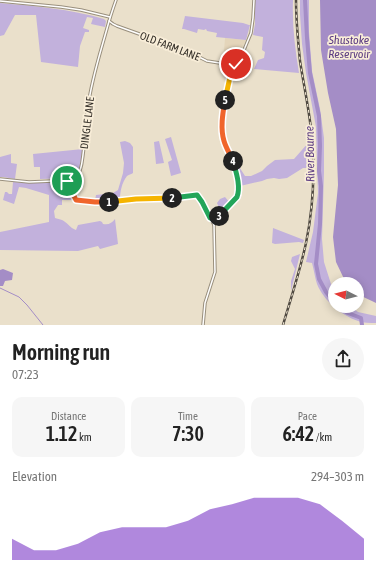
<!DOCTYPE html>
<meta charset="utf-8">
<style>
:root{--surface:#fff;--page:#f6f6f6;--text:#222;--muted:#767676;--accent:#8f57cf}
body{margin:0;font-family:"Asap Condensed",sans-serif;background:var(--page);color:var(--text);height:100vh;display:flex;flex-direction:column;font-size:15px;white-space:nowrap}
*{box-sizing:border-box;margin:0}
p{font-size:13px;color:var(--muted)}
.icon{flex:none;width:22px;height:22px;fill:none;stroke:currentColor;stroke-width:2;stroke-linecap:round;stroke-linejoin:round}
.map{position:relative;height:325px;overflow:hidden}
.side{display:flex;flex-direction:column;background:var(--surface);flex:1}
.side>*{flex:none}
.needle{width:26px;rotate:276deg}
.fabs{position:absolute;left:328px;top:277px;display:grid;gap:8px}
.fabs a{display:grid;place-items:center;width:36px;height:36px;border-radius:50%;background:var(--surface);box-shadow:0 2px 10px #0003;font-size:20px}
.pin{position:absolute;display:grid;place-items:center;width:34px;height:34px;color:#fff;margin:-17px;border:2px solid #fff;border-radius:50%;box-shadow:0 1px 4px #0007}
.km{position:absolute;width:20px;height:20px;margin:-10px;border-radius:50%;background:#222;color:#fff;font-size:11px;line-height:20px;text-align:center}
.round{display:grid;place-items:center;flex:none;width:42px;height:42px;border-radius:21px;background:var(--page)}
.overview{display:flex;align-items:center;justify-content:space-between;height:68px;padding:0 12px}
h1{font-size:22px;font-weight:600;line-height:30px}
.stats{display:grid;grid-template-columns:repeat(3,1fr);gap:6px;height:68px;padding:4px 12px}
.stats div{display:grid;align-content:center;border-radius:10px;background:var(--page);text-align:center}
.stats b{font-size:20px;font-weight:600}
.stats small{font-size:11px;font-weight:400}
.stats p{font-size:11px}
.chart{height:112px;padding:8px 12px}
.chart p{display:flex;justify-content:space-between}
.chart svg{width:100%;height:72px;margin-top:4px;fill:var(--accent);opacity:.7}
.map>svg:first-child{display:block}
.built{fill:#e4d5ba}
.green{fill:#c2b1dc}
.water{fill:#a48dc6}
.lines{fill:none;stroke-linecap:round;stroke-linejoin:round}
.stream{stroke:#a48dc6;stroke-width:1}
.river{stroke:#a48dc6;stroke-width:4}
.street-casing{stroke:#998f7d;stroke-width:3.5}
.street{stroke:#fff;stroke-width:1.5}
.rail-casing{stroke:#4f4941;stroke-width:2.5}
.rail{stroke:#f8edd8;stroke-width:1;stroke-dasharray:3;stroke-linecap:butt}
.split-1-casing{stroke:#fff;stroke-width:8}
.split-2-casing{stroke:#fff;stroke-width:8}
.split-3-casing{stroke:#fff;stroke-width:8}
.split-4-casing{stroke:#fff;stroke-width:8}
.split-5-casing{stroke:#fff;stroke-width:8}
.split-6-casing{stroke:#fff;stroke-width:8}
.split-1{stroke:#f0652b;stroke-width:5}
.split-2{stroke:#f5b400;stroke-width:5}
.split-3{stroke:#22a559;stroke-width:5}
.split-4{stroke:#22a559;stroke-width:5}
.split-5{stroke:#f0652b;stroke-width:5}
.split-6{stroke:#f5b400;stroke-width:5}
.labels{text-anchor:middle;stroke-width:3.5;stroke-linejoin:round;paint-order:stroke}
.street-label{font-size:11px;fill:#37322b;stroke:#f8edd8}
.water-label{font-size:12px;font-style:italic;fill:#5b3b82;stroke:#f8edd8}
</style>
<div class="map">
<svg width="376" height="325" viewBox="0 0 376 325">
<rect width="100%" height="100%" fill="#eae0cb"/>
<polygon class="built" points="225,38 246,40 235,62 223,63"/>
<g class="green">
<path d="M255 0H293C292 25 295 49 299 73L254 69 258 60 264 58 265 52 262 50 263 37 253 35 255 24Z"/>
<path d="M300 0H309V32L312 71 320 109 324 138V172L322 239 324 262 331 284 335 290V306H350L358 312 376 316V323C370 323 363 323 358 321 341 315 324 301 317 284 315 278 314 270 312 263L306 262 313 232 318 193 317 165 316 127 306 73 302 44 300 14Z"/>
<path d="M0 3C35 6 70 9 104 19L106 21 105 27 91 24 93 18 87 17 83 28 89 30V32H85L80 46 78 67 41 62 36 15H15L4 35 0 36Z"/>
<polygon points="185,16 243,23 249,25 250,25 246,40 216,37 217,33 207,31 206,29 204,30 198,29 197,33 184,29 182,29"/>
<polygon points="171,137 181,173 171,176 168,162 172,160 165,139"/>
<path d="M125 141 130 143 133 147V173C132 174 128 175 127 176 122 182 120 192 120 199L95 201 96 195 113 193 118 190 123 173 124 163 120 142Z"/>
<polygon points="159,141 164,163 156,164 154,142"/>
<polygon points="309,142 311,156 311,168 303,168 287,178 279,179 274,178 267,179 262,181 240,186 236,165 238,165 245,176 251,176 262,171 267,166 275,160 294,159"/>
<polygon points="83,149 79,170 74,178 40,179 40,167 34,167 33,154"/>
<polygon points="11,154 11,163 17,164 15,179 3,177 0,177 0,157"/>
<path d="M13 182 28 183 75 182 72 200H62V205H58L54 211 55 218C57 219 60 219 62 220 67 222 70 228 76 230L78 225 100 221 102 222 103 224C109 225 112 223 115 219L118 244 100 249 98 246 78 251 0 250V232L49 222V195L26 188 19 187 14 204 3 200 5 192H7L9 194H12Z"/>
<polygon points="225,197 230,203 221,212 217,203 220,199"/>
<polygon points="273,228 304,240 303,243 299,242 275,244 272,243"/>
<polygon points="300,254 291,291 291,281 295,269 291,261 292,257"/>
</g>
<g class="water">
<polygon points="320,0 376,0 376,303 374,302 357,294 357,284 347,284 346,283 336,262 333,237 338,185 336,129 328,93 321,50"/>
<polygon points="3,269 13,273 12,280 5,281 3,286 0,286 0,270"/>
</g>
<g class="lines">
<polyline class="stream" points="0,288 19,297 27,305 43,325"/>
<g class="river">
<polyline points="305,0 307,38 310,73 319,116 320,146 319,171 321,186 320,224 316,264 319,279 326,292 335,303"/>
<polyline points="338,306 348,313 361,318 362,325"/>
</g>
<g class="street-casing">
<g id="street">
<path d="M116 0C112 11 109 21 106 32 99 57 91 82 88 107 85 125 85 144 82 162 81 173 70 190 76 200L102 202 136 199H168L197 195 202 202 214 225"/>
<polyline points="0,1 61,7 81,10 110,17"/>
<polyline points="109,21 113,24 117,26 156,40 178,50 195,55 207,61 226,64 236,64"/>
<polyline points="226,64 229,68 231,73"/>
<polyline points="0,179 29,182 77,180"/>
<polyline points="203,325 205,303 215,272 214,225 218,217 237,197 239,192 238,181 233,162 224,141 223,136 223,113 231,74 244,50 251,33 253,18 254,0"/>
</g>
</g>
<use href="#street" class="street"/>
<g class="rail-casing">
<path id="rail" d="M283 325C291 298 300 271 306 243 313 209 315 174 312 139 310 113 304 87 300 61 298 41 296 20 296 0"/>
</g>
<use href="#rail" class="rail"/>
</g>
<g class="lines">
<g class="split-1-casing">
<polyline id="split-1" points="67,181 76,180 74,196 76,200 95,202 109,202"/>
</g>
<g class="split-2-casing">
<polyline id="split-2" points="109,202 136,199 172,198"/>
</g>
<g class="split-3-casing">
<polyline id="split-3" points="172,198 197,195 202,202 210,218 216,220 219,216"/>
</g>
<g class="split-4-casing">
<path id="split-4" d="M219 216 237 197C241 186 236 172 233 161"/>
</g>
<g class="split-5-casing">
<path id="split-5" d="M225 100C223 112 220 128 224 141 226 148 230 154 233 161"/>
</g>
<g class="split-6-casing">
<polyline id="split-6" points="225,100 230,77 236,64"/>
</g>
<use href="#split-1" class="split-1"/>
<use href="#split-2" class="split-2"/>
<use href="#split-3" class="split-3"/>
<use href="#split-4" class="split-4"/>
<use href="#split-5" class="split-5"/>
<use href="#split-6" class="split-6"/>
</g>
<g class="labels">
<g class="street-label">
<text transform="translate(170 46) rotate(21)" y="4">OLD FARM LANE</text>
<text transform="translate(87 123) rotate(-83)" y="4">DINGLE LANE</text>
</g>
<g class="water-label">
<text x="349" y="44">Shustoke<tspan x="349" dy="14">Reservoir</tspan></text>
<text transform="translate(310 154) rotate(-91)" y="4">River Bourne</text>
</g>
</g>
</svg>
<div class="fabs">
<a><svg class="needle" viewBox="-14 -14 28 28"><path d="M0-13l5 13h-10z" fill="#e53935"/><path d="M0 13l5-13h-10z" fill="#767676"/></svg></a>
</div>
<div class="pin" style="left:67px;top:181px;background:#1e9e55"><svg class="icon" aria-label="arrive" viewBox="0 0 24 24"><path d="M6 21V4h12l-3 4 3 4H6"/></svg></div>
<div class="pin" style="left:236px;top:64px;background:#d93025"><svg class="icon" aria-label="check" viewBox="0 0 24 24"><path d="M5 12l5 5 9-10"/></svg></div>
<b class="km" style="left:109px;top:202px">1</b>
<b class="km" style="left:172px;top:198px">2</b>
<b class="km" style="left:219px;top:216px">3</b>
<b class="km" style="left:233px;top:161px">4</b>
<b class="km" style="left:225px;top:100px">5</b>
</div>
<section class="side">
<div class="overview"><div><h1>Morning run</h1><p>07:23</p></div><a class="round"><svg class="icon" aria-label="share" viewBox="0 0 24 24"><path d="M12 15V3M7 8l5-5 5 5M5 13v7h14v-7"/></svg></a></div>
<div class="stats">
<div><p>Distance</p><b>1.12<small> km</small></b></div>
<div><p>Time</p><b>7:30</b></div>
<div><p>Pace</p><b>6:42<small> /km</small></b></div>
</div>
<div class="chart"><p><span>Elevation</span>294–303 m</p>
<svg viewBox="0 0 160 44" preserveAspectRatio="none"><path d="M0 44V31L10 38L20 38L30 34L40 27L50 24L60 24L70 24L80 20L90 13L100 10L110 6L120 6L130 6L140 10L150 20L160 31V44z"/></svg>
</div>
</section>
